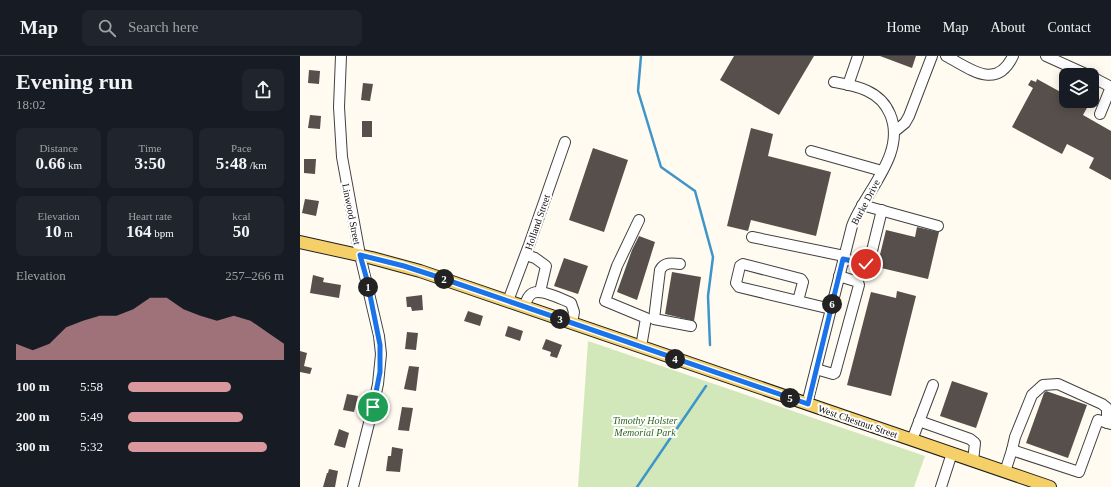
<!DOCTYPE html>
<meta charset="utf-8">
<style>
:root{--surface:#171b24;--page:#20242c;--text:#f1f3f6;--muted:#9ea1a6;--line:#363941;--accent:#d9989e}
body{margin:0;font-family:Georgia,serif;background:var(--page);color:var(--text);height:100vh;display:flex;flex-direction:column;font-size:15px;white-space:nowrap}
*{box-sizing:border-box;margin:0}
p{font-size:13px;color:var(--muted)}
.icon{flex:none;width:22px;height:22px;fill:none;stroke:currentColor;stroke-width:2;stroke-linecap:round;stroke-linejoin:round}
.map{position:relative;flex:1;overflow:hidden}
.panel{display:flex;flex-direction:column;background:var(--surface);width:300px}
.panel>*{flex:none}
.buttons{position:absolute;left:759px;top:12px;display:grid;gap:8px}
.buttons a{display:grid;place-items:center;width:40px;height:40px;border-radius:8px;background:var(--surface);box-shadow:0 2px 10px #0003;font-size:20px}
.pin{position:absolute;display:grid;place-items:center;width:34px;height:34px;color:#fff;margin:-17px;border:2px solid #fff;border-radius:50%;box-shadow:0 1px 4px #0007}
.km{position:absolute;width:20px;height:20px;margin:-10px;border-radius:50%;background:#222;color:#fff;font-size:11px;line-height:20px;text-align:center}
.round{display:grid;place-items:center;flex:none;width:42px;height:42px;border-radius:8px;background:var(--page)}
.headline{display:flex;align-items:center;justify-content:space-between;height:68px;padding:0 16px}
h1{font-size:22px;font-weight:800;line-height:30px}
.stats{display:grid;grid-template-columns:repeat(3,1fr);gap:6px;height:68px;padding:4px 16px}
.stats div{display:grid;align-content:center;border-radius:8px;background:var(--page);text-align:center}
.stats b{font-size:17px;font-weight:800}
.stats small{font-size:11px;font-weight:400}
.stats p{font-size:11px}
.chart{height:112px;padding:8px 16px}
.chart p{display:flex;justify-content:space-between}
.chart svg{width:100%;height:72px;margin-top:4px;fill:var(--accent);opacity:.7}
ul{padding:0 16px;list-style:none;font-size:13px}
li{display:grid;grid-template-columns:64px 48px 1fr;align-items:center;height:30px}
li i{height:10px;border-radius:5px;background:var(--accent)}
header{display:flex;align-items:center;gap:24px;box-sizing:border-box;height:56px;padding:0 20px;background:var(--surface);border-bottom:1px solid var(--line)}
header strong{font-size:19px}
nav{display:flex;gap:22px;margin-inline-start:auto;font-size:14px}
.search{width:280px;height:36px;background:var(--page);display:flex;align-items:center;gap:10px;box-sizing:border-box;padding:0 14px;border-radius:8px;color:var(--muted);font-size:15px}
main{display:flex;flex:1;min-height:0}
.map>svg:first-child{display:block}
.green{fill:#d3e8ba}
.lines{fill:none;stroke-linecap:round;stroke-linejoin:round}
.stream{stroke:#3e95ca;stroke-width:2.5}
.building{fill:#574f4b}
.minor-casing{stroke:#414141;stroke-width:12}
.major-casing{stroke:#1f1f1f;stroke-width:14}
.minor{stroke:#fff;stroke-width:10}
.major{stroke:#f5d069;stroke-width:12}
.route-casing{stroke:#fff;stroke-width:8}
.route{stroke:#1a73e8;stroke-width:5}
.labels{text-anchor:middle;stroke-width:4;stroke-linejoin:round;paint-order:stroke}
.street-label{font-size:10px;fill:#0e0e0e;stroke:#fff}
.park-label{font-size:10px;font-style:italic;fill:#2f6520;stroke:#fff}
</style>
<header>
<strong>Map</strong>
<div class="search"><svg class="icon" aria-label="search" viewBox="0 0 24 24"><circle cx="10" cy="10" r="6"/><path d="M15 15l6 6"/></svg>Search here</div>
<nav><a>Home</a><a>Map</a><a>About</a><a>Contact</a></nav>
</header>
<main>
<section class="panel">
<div class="headline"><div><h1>Evening run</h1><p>18:02</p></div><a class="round"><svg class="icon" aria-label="share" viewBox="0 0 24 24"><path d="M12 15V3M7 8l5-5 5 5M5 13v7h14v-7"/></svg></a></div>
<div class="stats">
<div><p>Distance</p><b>0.66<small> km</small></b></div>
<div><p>Time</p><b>3:50</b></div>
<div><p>Pace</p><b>5:48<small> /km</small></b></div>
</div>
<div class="stats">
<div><p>Elevation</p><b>10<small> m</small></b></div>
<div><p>Heart rate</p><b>164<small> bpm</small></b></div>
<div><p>kcal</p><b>50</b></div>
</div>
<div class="chart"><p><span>Elevation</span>257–266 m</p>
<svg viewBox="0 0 160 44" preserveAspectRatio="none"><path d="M0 44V34L10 38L20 34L30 24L40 20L50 17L60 17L70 13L80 6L90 6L100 13L110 17L120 20L130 17L140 20L150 27L160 34V44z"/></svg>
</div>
<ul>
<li><b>100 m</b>5:58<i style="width:66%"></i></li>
<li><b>200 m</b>5:49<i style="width:74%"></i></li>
<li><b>300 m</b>5:32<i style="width:89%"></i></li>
</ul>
</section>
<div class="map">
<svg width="811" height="431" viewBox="0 0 811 431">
<rect width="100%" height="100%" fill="#fffbf0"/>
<polygon class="green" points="288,285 625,400 614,431 278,431"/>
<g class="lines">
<g class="stream">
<polyline points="341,0 338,35 361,111 395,135 413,201 408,240 410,289"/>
<polyline points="337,431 406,330"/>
</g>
</g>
<g class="building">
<polygon points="434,0 514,0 479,59 420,24"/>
<polygon points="580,0 616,0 612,12"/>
<polygon points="9,14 20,15 19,28 8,27"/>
<polygon points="737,23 766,39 766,45 778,45 788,50 783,59 811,75 811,124 789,112 794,102 767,88 762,98 712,71 733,32 728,29 731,24 736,26"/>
<polygon points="63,27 73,28 70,45 61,44"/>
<polygon points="10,59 21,60 20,73 8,72"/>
<rect x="62" y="65" width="10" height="16"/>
<polygon points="451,72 473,78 468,100 531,116 516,180 451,164 448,175 427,170"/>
<polygon points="293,92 328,104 304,176 269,164"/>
<polygon points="4,103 16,103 15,118 4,117"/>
<polygon points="5,143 19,145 16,160 2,157"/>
<polygon points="617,171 639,176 628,223 577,211 586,174 615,181"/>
<polygon points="339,180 355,186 337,244 317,236 332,194"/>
<polygon points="264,202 288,210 278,238 254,230"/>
<polygon points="372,216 401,221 394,265 365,258"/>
<polygon points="13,219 24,222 23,226 41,229 39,242 10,237"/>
<polygon points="597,235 616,240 591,340 547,329 571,236 596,242"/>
<polygon points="122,239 123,254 112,255 111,251 107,251 106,241"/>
<polygon points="168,255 183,260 180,270 164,265"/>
<polygon points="208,270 223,275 220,285 205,280"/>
<polygon points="107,276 118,277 116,294 105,293"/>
<polygon points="246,283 262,289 257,302 250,300 251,296 242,293"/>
<polygon points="0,295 7,297 4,310 12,312 10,318 0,316"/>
<polygon points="109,310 119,311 116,335 104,333"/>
<polygon points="652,325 688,337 676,372 640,360"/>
<polygon points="746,335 787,349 768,402 726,387 744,337"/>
<polygon points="47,338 58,340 54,356 43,354"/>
<polygon points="102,351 113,352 109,375 98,374"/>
<polygon points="39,373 49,377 45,392 34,389"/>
<polygon points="92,391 103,393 100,416 86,415 88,400 91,400"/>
<polygon points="29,413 38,415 35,431 23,431 27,417 28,417"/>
</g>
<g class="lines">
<g class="minor-casing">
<g id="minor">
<polyline points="41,0 39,51 42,101 60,199 79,280 81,298 78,328 73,351 53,431"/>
<path d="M646 0C671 13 696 35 713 0"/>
<polyline points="746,0 788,19"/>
<polyline points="792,21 811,31"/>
<polyline points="548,29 558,0"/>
<polyline points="800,58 811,31"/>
<polyline points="594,76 605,67 609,60 632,0"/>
<polyline points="511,95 582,115"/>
<polyline points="562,149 638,170"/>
<polyline points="339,164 317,210 305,245 346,262 341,291"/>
<polyline points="452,181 544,200"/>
<polyline points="226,199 235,202 246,210 240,236"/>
<polyline points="543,203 566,208 569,207 582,154"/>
<path d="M380 208C372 207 364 206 360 214L354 263 391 270"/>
<polyline points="208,245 229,189 265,86"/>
<polyline points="498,245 503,226 501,223 443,208 440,210 436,227 439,231 531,253"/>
<path d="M224 251C226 246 228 239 233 237 241 233 262 243 271 247L274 256 272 267"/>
<polyline points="516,313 533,318 535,317 559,229 558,226 539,220"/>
<path d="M507 348 552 170C565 135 607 98 590 58 580 34 556 30 534 26"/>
<polyline points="619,365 670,383 675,387 673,405"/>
<polyline points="612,384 633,329"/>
<polyline points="712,394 715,381 732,339 743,329 758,328 802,348 807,352 807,367"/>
<polyline points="705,416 712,394 779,416 798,364 811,368"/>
<polyline points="641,431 652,397"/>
</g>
</g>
<g class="major-casing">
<polyline id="major" points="0,186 72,202 120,215 750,431"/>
</g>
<use href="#minor" class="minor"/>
<use href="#major" class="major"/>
</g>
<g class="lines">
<g class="route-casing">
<polyline id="route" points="73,351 80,316 80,289 67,224 60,199 104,210 141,222 508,348 543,203 566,208"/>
</g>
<use href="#route" class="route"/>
</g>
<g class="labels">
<g class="street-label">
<text transform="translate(565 146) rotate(-62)" y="4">Burke Drive</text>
<text transform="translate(52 158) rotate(79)" y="4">Linwood Street</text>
<text transform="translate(237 166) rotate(-71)" y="4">Holland Street</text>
<text transform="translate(558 365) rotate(19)" y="4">West Chestnut Street</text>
</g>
<g class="park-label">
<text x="345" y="368">Timothy Holster<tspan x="345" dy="12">Memorial Park</tspan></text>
</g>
</g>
</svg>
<div class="buttons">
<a><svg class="icon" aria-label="layers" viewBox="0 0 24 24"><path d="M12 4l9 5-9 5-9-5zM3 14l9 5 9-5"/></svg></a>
</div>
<div class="pin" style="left:73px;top:351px;background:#1e9e55"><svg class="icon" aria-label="arrive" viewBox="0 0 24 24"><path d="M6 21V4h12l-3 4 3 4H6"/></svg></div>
<div class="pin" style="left:566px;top:208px;background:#d93025"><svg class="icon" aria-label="check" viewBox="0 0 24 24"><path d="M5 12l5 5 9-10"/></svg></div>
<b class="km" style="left:68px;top:231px">1</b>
<b class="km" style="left:144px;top:223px">2</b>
<b class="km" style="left:260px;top:263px">3</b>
<b class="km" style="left:375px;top:303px">4</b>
<b class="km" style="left:490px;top:342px">5</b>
<b class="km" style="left:532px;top:248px">6</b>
</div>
</main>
